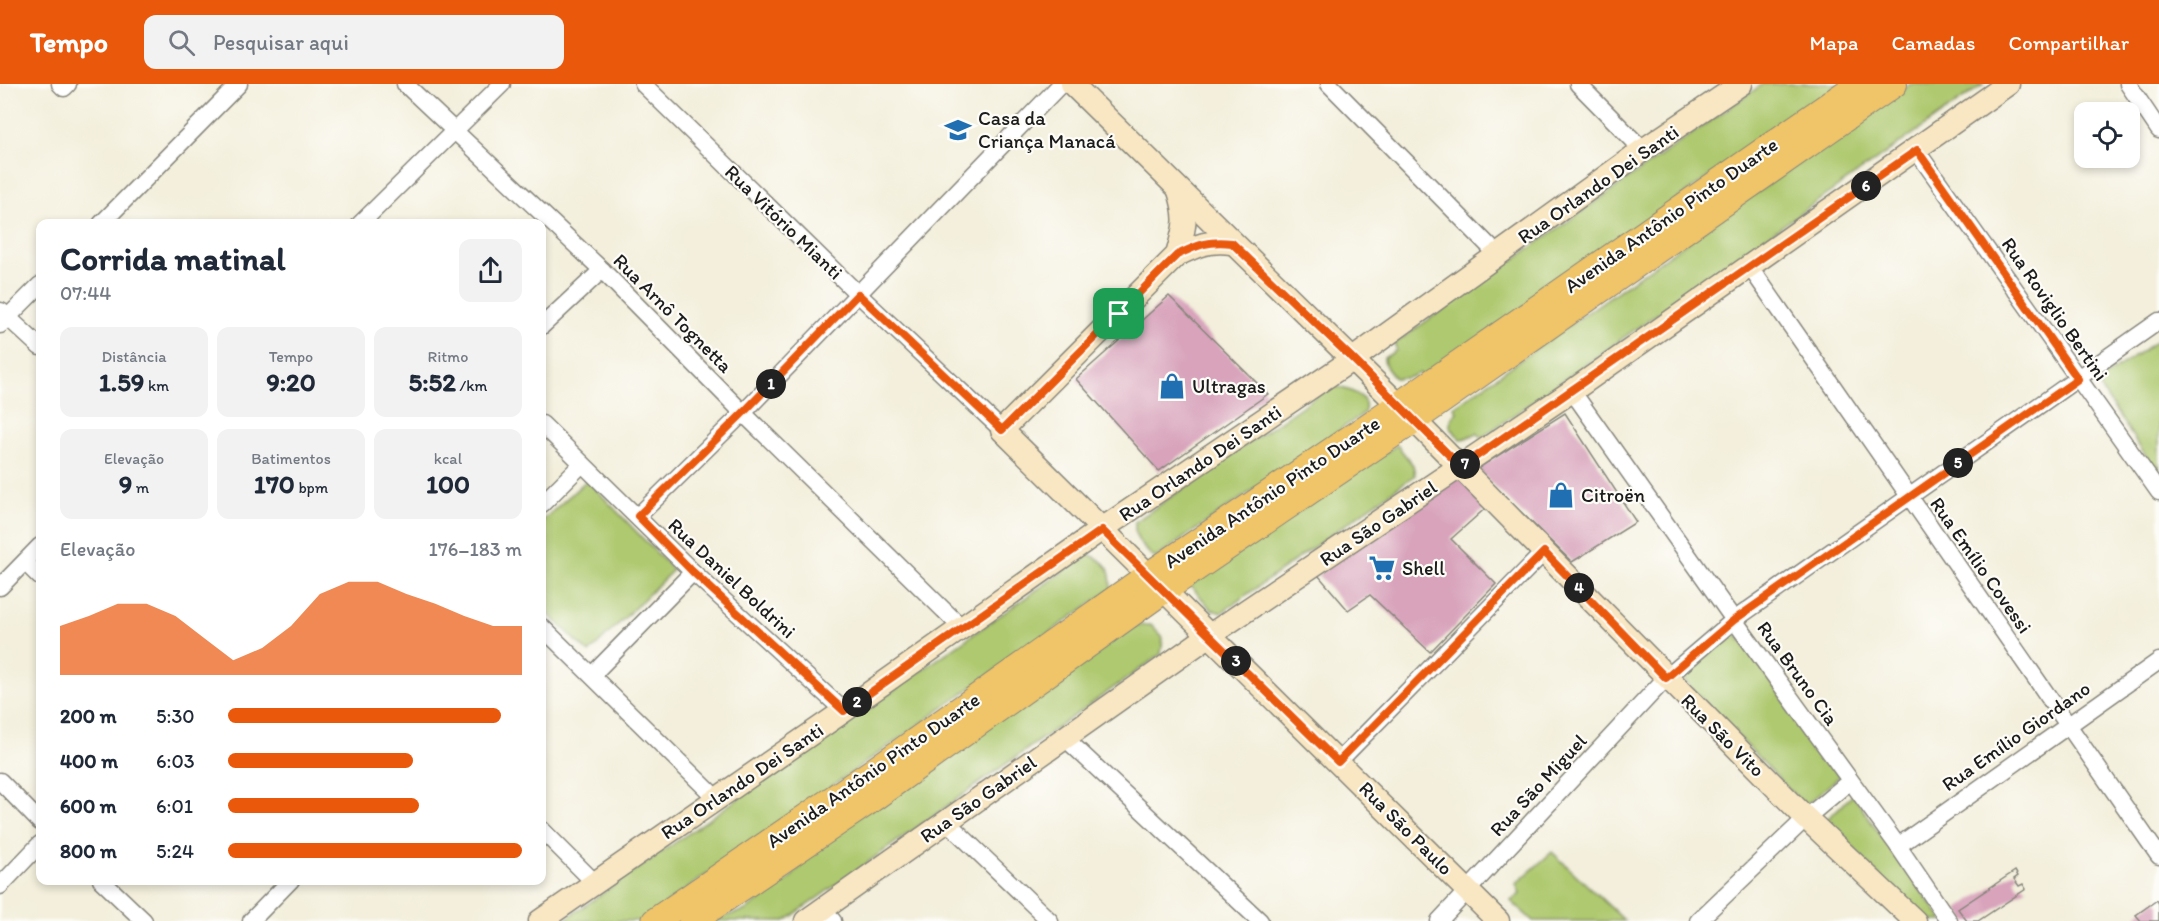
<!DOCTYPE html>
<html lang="pt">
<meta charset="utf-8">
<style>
:root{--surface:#fff;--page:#f2f2f3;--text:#1f2937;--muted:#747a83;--accent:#ea580c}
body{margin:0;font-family:Itim,sans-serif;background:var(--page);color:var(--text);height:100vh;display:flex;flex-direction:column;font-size:22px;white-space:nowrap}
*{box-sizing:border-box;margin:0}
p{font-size:20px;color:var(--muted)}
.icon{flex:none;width:33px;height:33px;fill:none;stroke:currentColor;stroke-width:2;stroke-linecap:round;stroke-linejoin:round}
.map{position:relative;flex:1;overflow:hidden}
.panel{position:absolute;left:36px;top:135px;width:510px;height:666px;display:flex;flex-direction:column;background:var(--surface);border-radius:12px;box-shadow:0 3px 9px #0003}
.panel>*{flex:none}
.fabs{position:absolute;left:2074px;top:18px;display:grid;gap:12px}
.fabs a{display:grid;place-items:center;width:66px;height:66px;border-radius:12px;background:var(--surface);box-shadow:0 3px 9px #0003;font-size:30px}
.pin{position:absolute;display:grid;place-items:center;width:51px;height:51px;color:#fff;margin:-26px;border-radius:12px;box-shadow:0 3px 9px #0006}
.km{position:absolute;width:30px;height:30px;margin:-15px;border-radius:50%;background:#222;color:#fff;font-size:16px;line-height:30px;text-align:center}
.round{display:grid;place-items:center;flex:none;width:63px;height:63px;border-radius:12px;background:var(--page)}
.headline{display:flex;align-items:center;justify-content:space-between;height:102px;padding:0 24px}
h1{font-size:33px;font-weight:700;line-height:45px}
.figures{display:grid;grid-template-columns:repeat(3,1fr);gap:9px;height:102px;padding:6px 24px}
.figures div{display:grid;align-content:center;border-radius:12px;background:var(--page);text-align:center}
.figures b{font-size:26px;font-weight:700}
.figures small{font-size:16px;font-weight:400}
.figures p{font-size:16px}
.chart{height:168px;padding:12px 24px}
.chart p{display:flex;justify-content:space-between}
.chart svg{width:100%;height:108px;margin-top:6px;fill:var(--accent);opacity:.7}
ul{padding:0 24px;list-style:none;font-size:20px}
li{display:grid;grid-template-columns:96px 72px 1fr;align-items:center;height:45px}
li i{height:15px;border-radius:8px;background:var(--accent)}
header{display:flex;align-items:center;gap:36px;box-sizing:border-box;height:84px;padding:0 30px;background:var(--accent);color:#fff}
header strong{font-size:28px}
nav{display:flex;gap:33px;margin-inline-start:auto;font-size:21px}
.search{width:420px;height:54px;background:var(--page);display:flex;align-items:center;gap:15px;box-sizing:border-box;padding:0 21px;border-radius:12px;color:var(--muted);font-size:22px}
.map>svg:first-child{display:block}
.green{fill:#afc96f;stroke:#667246;stroke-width:1.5}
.building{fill:#d8a3bb}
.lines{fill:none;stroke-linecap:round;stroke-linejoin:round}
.street-casing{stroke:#88867c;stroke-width:19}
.secondary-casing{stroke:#88867c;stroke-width:25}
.primary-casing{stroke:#88867c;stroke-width:28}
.street{stroke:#fff;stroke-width:16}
.secondary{stroke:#f9e7c3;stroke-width:22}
.primary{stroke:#f0c469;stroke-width:26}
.route-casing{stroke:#fff;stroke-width:12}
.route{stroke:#ea580c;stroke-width:8}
.labels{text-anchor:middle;stroke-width:4.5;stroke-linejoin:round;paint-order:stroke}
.poi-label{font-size:20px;fill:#1c1c1c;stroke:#fdfcf7;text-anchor:start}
.street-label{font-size:20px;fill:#1c1c1c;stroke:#fdfcf7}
</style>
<header>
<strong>Tempo</strong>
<div class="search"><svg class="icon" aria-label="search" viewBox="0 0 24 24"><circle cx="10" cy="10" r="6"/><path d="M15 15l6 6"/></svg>Pesquisar aqui</div>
<nav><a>Mapa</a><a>Camadas</a><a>Compartilhar</a></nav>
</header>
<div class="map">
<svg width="2159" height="837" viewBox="0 0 2159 837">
<rect width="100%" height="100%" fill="#fdfcf7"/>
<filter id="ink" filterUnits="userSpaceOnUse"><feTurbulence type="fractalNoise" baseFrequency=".0167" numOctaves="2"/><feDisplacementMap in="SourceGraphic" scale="12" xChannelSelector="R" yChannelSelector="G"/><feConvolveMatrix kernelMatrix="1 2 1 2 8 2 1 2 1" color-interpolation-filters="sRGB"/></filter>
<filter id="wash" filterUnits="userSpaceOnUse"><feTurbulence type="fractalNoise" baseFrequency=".008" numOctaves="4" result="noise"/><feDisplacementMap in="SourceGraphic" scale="24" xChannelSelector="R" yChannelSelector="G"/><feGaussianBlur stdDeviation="1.35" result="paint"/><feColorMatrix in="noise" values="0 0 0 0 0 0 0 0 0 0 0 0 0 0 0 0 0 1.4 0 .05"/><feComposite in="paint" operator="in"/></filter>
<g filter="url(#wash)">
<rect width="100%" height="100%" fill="#f3efdc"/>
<g class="green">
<path d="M1763 0H1841L1424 293 1420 289 1407 294H1395C1390 288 1384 283 1384 274L1397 266 1394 260Z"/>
<polygon points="1910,0 1984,0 1481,354 1477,349 1461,356 1450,343 1452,333 1457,328 1454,323"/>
<polygon points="2159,255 2159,392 2097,299"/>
<path d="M1331 302C1344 304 1372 310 1364 329L1155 474C1142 463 1134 457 1135 438Z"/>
<polygon points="1397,361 1413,381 1415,391 1221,529 1211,525 1190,501"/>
<polygon points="587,396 673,486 589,569 542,524 542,437"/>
<path d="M1088 470C1108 479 1111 484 1111 505L641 837H563Z"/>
<polygon points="1151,541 1163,554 1161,570 785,837 710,837 746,826 791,794 815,763 1129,542"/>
<polygon points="1735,548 1840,692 1805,722 1680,592"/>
<polygon points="1853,711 1892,768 1944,837 1921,837 1826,736"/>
<polygon points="1552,768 1625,837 1533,837 1511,817 1520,810 1516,800"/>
</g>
<g id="blocks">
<g class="building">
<polygon points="1169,212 1268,310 1159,387 1076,295"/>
<polygon points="1565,329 1636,438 1572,478 1477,385"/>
<polygon points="1457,391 1489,421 1451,455 1496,500 1430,568 1370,511 1348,526 1318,491"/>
<polygon points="2015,787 2018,792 2014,795 2019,802 2023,800 2026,805 1978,837 1967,837 1958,825"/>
<polygon points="2157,816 2159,820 2159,837 2141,837 2136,831"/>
</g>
</g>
</g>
<g filter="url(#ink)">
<use href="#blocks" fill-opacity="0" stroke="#88867c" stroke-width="1.5"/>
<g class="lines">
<g class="street-casing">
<g id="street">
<polyline points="60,0 64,4 68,0"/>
<polyline points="405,0 602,186 743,329 961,543"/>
<polyline points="643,0 858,210 1002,346"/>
<polyline points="1329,0 1498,171"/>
<polyline points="1578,0 1643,66"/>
<polyline points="2128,0 2159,46"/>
<polyline points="1916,66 2159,408"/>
<polyline points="101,140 239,0"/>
<polyline points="360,140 502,0"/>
<polyline points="1750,183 2159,772"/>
<polyline points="1,227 40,263"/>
<polyline points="0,241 40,201"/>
<polyline points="542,242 602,186"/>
<polyline points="1572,307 1734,536 1898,762 1949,837"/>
<polyline points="542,340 693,488 844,627"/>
<polyline points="542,420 582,380"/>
<polyline points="638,432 743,329 1061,0"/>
<polyline points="25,478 40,493"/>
<polyline points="0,503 40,462"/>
<polyline points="542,543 717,715"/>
<polyline points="592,591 693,488"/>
<polyline points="1065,654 1260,837"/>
<polyline points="1338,678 1544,468"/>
<polyline points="0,697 40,738"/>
<polyline points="946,737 1050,837"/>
<polyline points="542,746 594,798"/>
<polyline points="1898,762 2159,577"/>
<polyline points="101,796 144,837"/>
<polyline points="0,802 40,760"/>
<polyline points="821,826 833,837"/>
<polyline points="251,837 291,796"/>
<polyline points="1439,837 1666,594 1734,536 2159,237"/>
<polyline points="1698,837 1806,734 1850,697"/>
</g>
</g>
<g class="secondary-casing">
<g id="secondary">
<polyline points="1072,0 1414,336 1806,734 1915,837"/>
<path d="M1179 107C1188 135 1185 143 1177 171L1002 346 1498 837"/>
<path d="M1177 171C1198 161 1209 156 1232 159"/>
<polyline points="540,837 844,627 1102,445 1353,275 1643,66 1741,0"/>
<polyline points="806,837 1210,551 1572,307 2008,0"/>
</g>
</g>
<g class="primary-casing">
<g id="primary">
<polyline points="655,837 872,688 1149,491 1399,321 1859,0"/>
<polyline points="692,837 865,720 1164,506 1414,336 1894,0"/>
</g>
</g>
<use href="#street" class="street"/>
<use href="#secondary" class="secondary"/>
<use href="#primary" class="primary"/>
</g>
</g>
<g class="lines" filter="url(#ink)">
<g class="route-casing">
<path id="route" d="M1917 66 2078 295 1734 536 1666 594 1544 468 1338 678 1102 446 844 627 693 488 638 432 743 329 858 210 1002 346 1177 171C1198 161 1209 156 1232 159L1353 275 1461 383Z"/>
</g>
<use href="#route" class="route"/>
</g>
<defs>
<g id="school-bare" transform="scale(2.07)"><path d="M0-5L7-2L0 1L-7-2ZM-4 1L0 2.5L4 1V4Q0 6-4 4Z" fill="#1f6fb2" stroke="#fdfcf7" stroke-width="2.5" paint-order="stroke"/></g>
<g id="shop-bare" transform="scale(2.07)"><path d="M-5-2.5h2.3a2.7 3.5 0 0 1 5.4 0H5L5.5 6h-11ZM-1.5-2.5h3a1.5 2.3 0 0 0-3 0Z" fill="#1f6fb2" stroke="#fdfcf7" stroke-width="2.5" paint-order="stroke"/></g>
<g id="supermarket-bare" transform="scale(2.07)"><path d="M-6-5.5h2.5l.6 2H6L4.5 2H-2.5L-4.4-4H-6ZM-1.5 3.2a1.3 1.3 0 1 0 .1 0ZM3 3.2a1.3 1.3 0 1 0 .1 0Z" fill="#1f6fb2" stroke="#fdfcf7" stroke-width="2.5" paint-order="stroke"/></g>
</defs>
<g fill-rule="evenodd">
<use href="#school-bare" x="958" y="46"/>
<use href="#shop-bare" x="1172" y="302"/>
<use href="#shop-bare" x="1561" y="411"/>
<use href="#supermarket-bare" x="1382" y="484"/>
</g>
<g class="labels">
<g class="poi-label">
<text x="978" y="41">Casa da<tspan x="978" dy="23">Criança Manacá</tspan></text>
<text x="1192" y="309">Ultragas</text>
<text x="1581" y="418">Citroën</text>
<text x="1402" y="491">Shell</text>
</g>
<g class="street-label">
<text transform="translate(1598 100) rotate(-35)" y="7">Rua Orlando Dei Santi</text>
<text transform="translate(1671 131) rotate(-35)" y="7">Avenida Antônio Pinto Duarte</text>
<text transform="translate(784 138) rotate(44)" y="7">Rua Vitório Mianti</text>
<text transform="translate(2055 225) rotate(55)" y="7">Rua Roviglio Bertini</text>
<text transform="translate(673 229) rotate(45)" y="7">Rua Arnô Tognetta</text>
<text transform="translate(1200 379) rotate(-34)" y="7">Rua Orlando Dei Santi</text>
<text transform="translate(1272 408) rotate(-34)" y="7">Avenida Antônio Pinto Duarte</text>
<text transform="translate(1378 439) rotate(-34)" y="7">Rua São Gabriel</text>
<text transform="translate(1981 481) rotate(55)" y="7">Rua Emílio Covessi</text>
<text transform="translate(732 494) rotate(43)" y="7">Rua Daniel Boldrini</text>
<text transform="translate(1798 589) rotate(54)" y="7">Rua Bruno Cia</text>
<text transform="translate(1723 651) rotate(45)" y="7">Rua São Vito</text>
<text transform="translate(2016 652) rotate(-35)" y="7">Rua Emílio Giordano</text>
<text transform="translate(873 686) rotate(-35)" y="7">Avenida Antônio Pinto Duarte</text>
<text transform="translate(742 697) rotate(-34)" y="7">Rua Orlando Dei Santi</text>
<text transform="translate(1538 701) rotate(-47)" y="7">Rua São Miguel</text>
<text transform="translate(978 715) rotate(-35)" y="7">Rua São Gabriel</text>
<text transform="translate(1406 744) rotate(45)" y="7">Rua São Paulo</text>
</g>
</g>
</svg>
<div class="fabs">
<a><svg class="icon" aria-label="locate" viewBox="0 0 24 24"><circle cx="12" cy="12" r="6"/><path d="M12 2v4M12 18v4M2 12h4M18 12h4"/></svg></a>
</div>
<div class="pin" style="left:1119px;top:230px;background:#1e9e55"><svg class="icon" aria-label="arrive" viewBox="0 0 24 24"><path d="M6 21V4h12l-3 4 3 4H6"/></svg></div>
<b class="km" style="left:771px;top:300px">1</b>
<b class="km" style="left:857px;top:618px">2</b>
<b class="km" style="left:1236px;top:577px">3</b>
<b class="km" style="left:1579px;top:504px">4</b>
<b class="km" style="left:1958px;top:379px">5</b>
<b class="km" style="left:1866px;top:102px">6</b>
<b class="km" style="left:1465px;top:380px">7</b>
<section class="panel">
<div class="headline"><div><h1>Corrida matinal</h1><p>07:44</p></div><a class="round"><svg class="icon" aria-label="share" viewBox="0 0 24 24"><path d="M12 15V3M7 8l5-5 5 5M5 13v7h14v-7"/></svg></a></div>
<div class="figures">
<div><p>Distância</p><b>1.59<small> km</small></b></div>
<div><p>Tempo</p><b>9:20</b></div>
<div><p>Ritmo</p><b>5:52<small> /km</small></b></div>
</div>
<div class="figures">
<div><p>Elevação</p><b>9<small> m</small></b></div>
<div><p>Batimentos</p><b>170<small> bpm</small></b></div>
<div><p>kcal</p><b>100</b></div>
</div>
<div class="chart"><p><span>Elevação</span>176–183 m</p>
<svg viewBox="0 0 160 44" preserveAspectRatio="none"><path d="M0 44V24L10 20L20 15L30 15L40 20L50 29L60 38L70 33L80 24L90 11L100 6L110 6L120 11L130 15L140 20L150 24L160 24V44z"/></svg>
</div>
<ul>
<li><b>200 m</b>5:30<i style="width:93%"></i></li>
<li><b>400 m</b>6:03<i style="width:63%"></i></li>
<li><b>600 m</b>6:01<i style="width:65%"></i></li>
<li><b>800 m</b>5:24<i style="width:100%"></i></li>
</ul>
</section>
</div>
